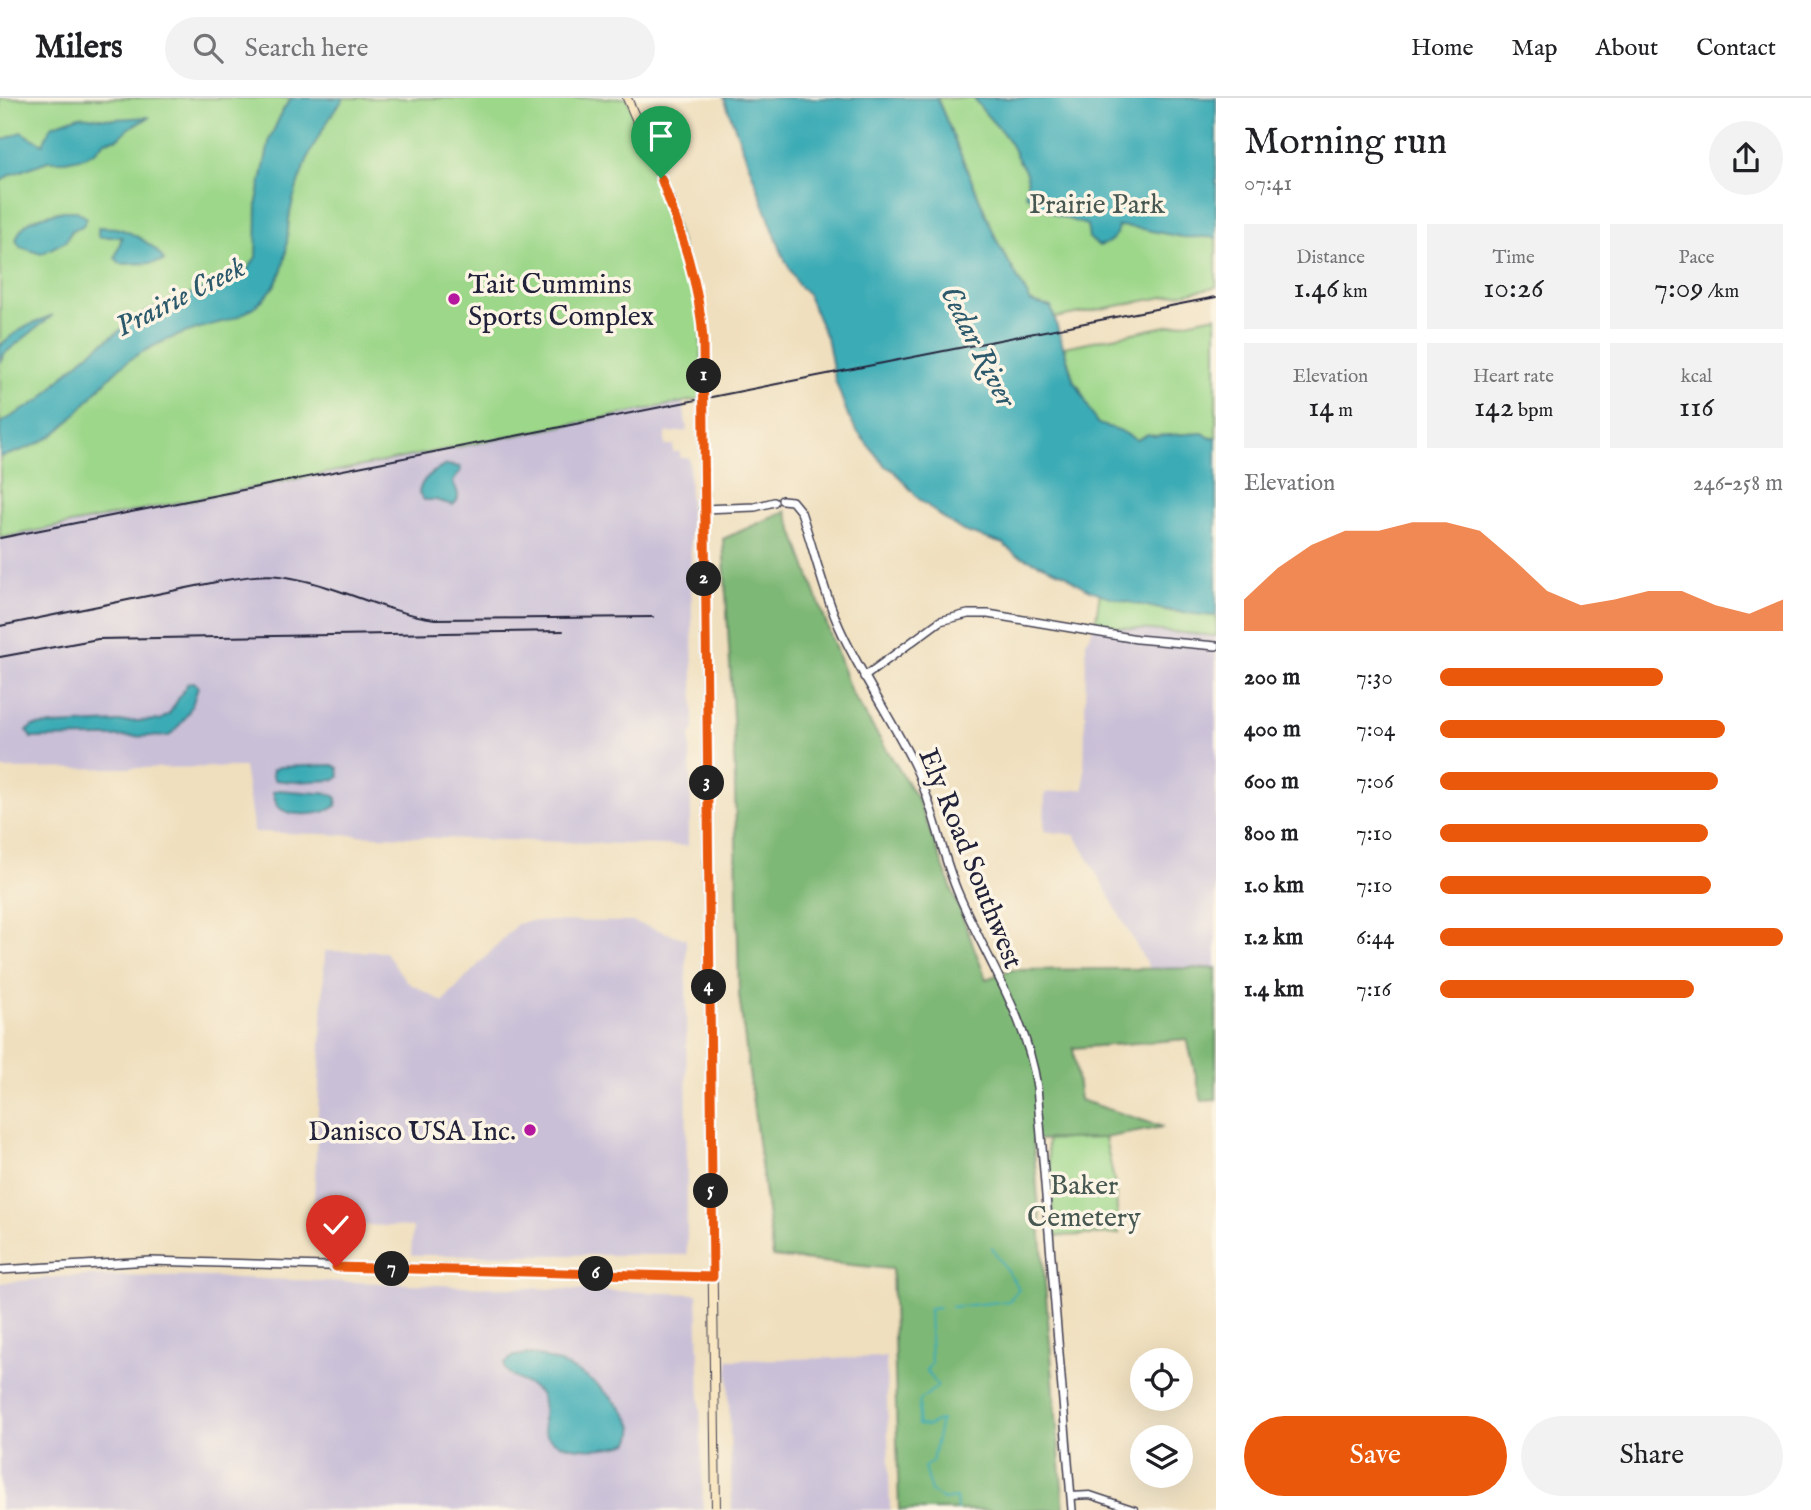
<!DOCTYPE html>
<meta charset="utf-8">
<style>
:root{--surface:#fff;--page:#f2f2f2;--text:#202124;--muted:#757577;--line:#e0e0e0;--accent:#ea580c}
body{margin:0;font-family:"IM FELL English",serif;background:var(--page);color:var(--text);height:100vh;display:flex;flex-direction:column;font-size:26px;white-space:nowrap}
*{box-sizing:border-box;margin:0}
p{font-size:23px;color:var(--muted)}
.icon{flex:none;width:38px;height:38px;fill:none;stroke:currentColor;stroke-width:2;stroke-linecap:round;stroke-linejoin:round}
.map{position:relative;flex:1;overflow:hidden}
.panel{display:flex;flex-direction:column;background:var(--surface);width:595px}
.panel>*{flex:none}
.controls{position:absolute;left:1130px;top:1250px;display:grid;gap:14px}
.controls a{display:grid;place-items:center;width:63px;height:63px;border-radius:50%;background:var(--surface);box-shadow:0 7px 28px #0002;font-size:35px}
.pin{position:absolute;display:grid;place-items:center;width:60px;height:60px;color:#fff;margin:-72px -30px;border-radius:50% 50% 50% 0;rotate:-45deg;box-shadow:0 0 7px #0007}
.pin .icon{rotate:45deg}
.km{position:absolute;width:35px;height:35px;margin:-18px;border-radius:50%;background:#222;color:#fff;font-size:19px;line-height:35px;text-align:center}
.round{display:grid;place-items:center;flex:none;width:74px;height:74px;border-radius:37px;background:var(--page)}
.headline{display:flex;align-items:center;justify-content:space-between;height:119px;padding:0 28px}
h1{font-size:38px;font-weight:600;line-height:52px}
.metrics{display:grid;grid-template-columns:repeat(3,1fr);gap:10px;height:119px;padding:7px 28px}
.metrics div{display:grid;align-content:center;border-radius:0px;background:var(--page);text-align:center}
.metrics b{font-size:30px;font-weight:600}
.metrics small{font-size:19px;font-weight:400}
.metrics p{font-size:19px}
.chart{height:196px;padding:14px 28px}
.chart p{display:flex;justify-content:space-between}
.chart svg{width:100%;height:126px;margin-top:7px;fill:var(--accent);opacity:.7}
.button{display:flex;gap:14px;margin-top:auto;padding:14px 28px}
.button a{flex:1;height:80px;border-radius:42px;background:var(--accent);color:#fff;font-size:28px;font-weight:600;line-height:80px;text-align:center}
.button a+a{background:var(--page);color:var(--text)}
ul{padding:0 28px;list-style:none;font-size:23px}
li{display:grid;grid-template-columns:112px 84px 1fr;align-items:center;height:52px}
li i{height:18px;border-radius:9px;background:var(--accent)}
header{display:flex;align-items:center;gap:42px;box-sizing:border-box;height:98px;padding:0 35px;background:var(--surface);border-bottom:2px solid var(--line)}
header strong{font-size:33px}
nav{display:flex;gap:38px;margin-inline-start:auto;font-size:24px}
.search{width:490px;height:63px;background:var(--page);display:flex;align-items:center;gap:18px;box-sizing:border-box;padding:0 24px;border-radius:38px;color:var(--muted);font-size:26px}
main{display:flex;flex:1;min-height:0}
.map>svg:first-child{display:block}
.industrial{fill:#c9bfd7}
.green{fill:#9dd78a;stroke:#607c62;stroke-width:2}
.forest{fill:#7eb876;stroke:#506d58;stroke-width:2}
.water{fill:#3aabb5;stroke:#2e6678;stroke-width:2}
.lines{fill:none;stroke-linecap:round;stroke-linejoin:round}
.stream{stroke:#3aabb5;stroke-width:2}
.minor-casing{stroke:#413e4f;stroke-width:9}
.tertiary-casing{stroke:#413e4f;stroke-width:10}
.secondary-casing{stroke:#413e4f;stroke-width:10}
.minor{stroke:#fff;stroke-width:6}
.tertiary{stroke:#fff;stroke-width:7}
.secondary{stroke:#f9e7c3;stroke-width:8}
.rail{stroke:#22223b;stroke-width:2}
.route-casing{stroke:#fff;stroke-width:14}
.route{stroke:#ea580c;stroke-width:9}
.poi-dot{fill:#b5179e;stroke:#fcf5e5;stroke-width:2.5}
.labels{text-anchor:middle;stroke-width:7;stroke-linejoin:round;paint-order:stroke}
.park-label{font-size:28px;fill:#475853;stroke:#fcf5e5}
.poi-label{font-size:28px;fill:#22223b;stroke:#fcf5e5;text-anchor:start}
.street-label{font-size:28px;fill:#22223b;stroke:#fcf5e5}
.water-label{font-size:30px;font-style:italic;fill:#2c596c;stroke:#fcf5e5}
</style>
<header>
<strong>Milers</strong>
<div class="search"><svg class="icon" aria-label="search" viewBox="0 0 24 24"><circle cx="10" cy="10" r="6"/><path d="M15 15l6 6"/></svg>Search here</div>
<nav><a>Home</a><a>Map</a><a>About</a><a>Contact</a></nav>
</header>
<main>
<div class="map">
<svg width="1216" height="1412" viewBox="0 0 1216 1412">
<rect width="100%" height="100%" fill="#fcf5e5"/>
<filter id="ink" filterUnits="userSpaceOnUse"><feTurbulence type="fractalNoise" baseFrequency=".0143" numOctaves="2"/><feDisplacementMap in="SourceGraphic" scale="14" xChannelSelector="R" yChannelSelector="G"/><feConvolveMatrix kernelMatrix="1 2 1 2 8 2 1 2 1" color-interpolation-filters="sRGB"/></filter>
<filter id="wash" filterUnits="userSpaceOnUse"><feTurbulence type="fractalNoise" baseFrequency=".00686" numOctaves="4" result="noise"/><feDisplacementMap in="SourceGraphic" scale="28" xChannelSelector="R" yChannelSelector="G"/><feGaussianBlur stdDeviation="1.57" result="paint"/><feColorMatrix in="noise" values="0 0 0 0 0 0 0 0 0 0 0 0 0 0 0 0 0 1.4 0 .05"/><feComposite in="paint" operator="in"/></filter>
<g filter="url(#wash)">
<rect width="100%" height="100%" fill="#efdfbe"/>
<g class="industrial">
<polygon points="683,304 687,333 665,335 665,348 673,347 673,354 680,354 680,360 689,360 694,631 690,639 691,721 688,727 688,748 254,734 244,669 0,671 0,440"/>
<polygon points="1095,527 1216,538 1216,870 1149,870 1075,737 1044,733 1045,695 1084,691 1086,543"/>
<polygon points="529,823 633,824 686,841 687,1157 411,1157 413,1129 313,1125 325,853 385,854 407,884 443,904 517,826"/>
<polygon points="70,1178 209,1179 697,1196 703,1412 0,1412 0,1185"/>
<polygon points="886,1259 890,1412 732,1412 728,1262"/>
</g>
<g class="green">
<polygon points="0,0 627,0 661,80 699,205 704,300 0,440"/>
<polygon points="937,0 1216,0 1216,189 1054,220 1051,209 1031,204 997,143"/>
<polygon points="1216,218 1216,339 1210,340 1203,335 1154,338 1148,336 1137,342 1098,326 1084,305 1080,290 1074,284 1064,249"/>
<polygon points="1100,494 1167,513 1216,518 1216,538 1095,527"/>
<polygon points="1047,1040 1105,1040 1115,1087 1119,1136 1054,1138"/>
</g>
<polygon class="forest" points="786,413 851,594 918,702 986,881 1011,872 1216,870 1216,1002 1202,1003 1187,941 1073,950 1080,1002 1163,1029 1105,1040 1033,1042 1064,1412 899,1412 892,1171 773,1159 739,897 734,639 723,441"/>
<g class="water">
<path d="M291 0H344C318 34 299 73 290 115 286 138 289 162 277 183 270 196 257 208 243 216 232 223 215 225 203 229 180 236 159 244 139 256 109 273 91 303 66 326 49 343 23 353 0 359V325L42 301 63 278 88 256 146 213 209 189 233 184 247 172 256 159 257 103 270 40 283 12Z"/>
<path d="M724 0H937L997 143 1031 204 1051 209 1074 284C1084 294 1088 313 1098 326L1119 332 1137 342 1148 336 1154 338 1203 335 1210 340 1216 339V518C1185 517 1086 501 1067 477L1015 456 1003 446 963 433 943 420 918 400 894 373 885 368 859 336 849 320 835 282 828 244 807 195 798 187 783 158Z"/>
<path d="M974 0H1216V140C1205 138 1194 140 1183 139 1161 136 1140 129 1118 128 1116 141 1112 144 1099 148L1089 140 1087 127C1062 120 1044 114 1026 96 1026 91 1028 84 1027 79 1026 72 1020 66 1017 59 1005 30 989 25 974 0Z"/>
<polygon points="79,18 112,21 150,19 129,30 119,40 105,43 97,52 85,59 65,63 48,63 10,77 0,84 0,43 21,34 43,46 51,28"/>
<path d="M63 113H77L87 120 83 128 72 132 66 143 41 156 20 149 16 142C22 120 43 118 63 113Z"/>
<path d="M98 129C104 130 111 129 116 130 131 133 158 149 164 163L154 165 121 166 115 160 122 139H98Z"/>
<path d="M53 217 4 256 0 265V248C15 232 33 225 53 217Z"/>
<path d="M447 367 460 369 461 372 453 384C457 392 462 401 453 407L435 402H424L419 395C421 380 434 373 447 367Z"/>
<path d="M194 584 198 588C193 609 185 624 169 638L31 640 27 633 32 628 160 622 169 616 188 585Z"/>
<polygon points="333,667 338,670 339,679 335,682 292,684 275,682 272,677 273,672 279,669"/>
<path d="M278 692 331 696 337 700 336 708C322 718 289 720 277 708L273 694Z"/>
<path d="M529 1256C567 1263 596 1281 621 1310 630 1321 638 1330 630 1344 613 1353 553 1355 545 1334 540 1322 547 1307 540 1296 532 1285 514 1283 505 1271V1265L514 1258Z"/>
</g>
<g class="lines">
<g class="stream">
<polyline points="951,1209 1009,1203 1019,1191 992,1150"/>
<polyline points="939,1210 929,1211 931,1266 926,1272 938,1288 920,1302 918,1327 928,1328 941,1322 932,1364 924,1369 931,1394 943,1402 956,1400 957,1412"/>
</g>
</g>
</g>
<g filter="url(#ink)">
<g class="lines">
<g class="minor-casing">
<polyline id="minor" points="1071,1398 1090,1397 1135,1412"/>
</g>
<g class="tertiary-casing">
<g id="tertiary">
<path d="M782 402 792 403 801 414C814 452 825 500 842 535 864 582 894 624 916 671 935 712 941 756 959 797 986 860 1027 920 1037 989L1072 1412"/>
<polyline points="703,411 755,409 774,404"/>
<polyline points="864,579 940,523 968,516 988,516 1137,541 1216,548"/>
<polyline points="0,1172 150,1163 713,1179"/>
</g>
</g>
<g class="secondary-casing">
<path id="secondary" d="M627 0C659 73 694 150 702 231L709 914 716 1412"/>
</g>
<use href="#minor" class="minor"/>
<use href="#tertiary" class="tertiary"/>
<use href="#secondary" class="secondary"/>
<g class="rail">
<polyline points="0,440 1216,199"/>
<path d="M0 528 226 482C244 479 262 476 280 478 334 485 382 514 435 521L653 519"/>
<polyline points="0,559 98,541 563,533"/>
</g>
</g>
</g>
<g class="lines" filter="url(#ink)">
<g class="route-casing">
<path id="route" d="M336 1169 713 1179 703 242C700 186 680 132 661 80"/>
</g>
<use href="#route" class="route"/>
</g>
<g class="poi-dot">
<circle cx="454" cy="201" r="7"/>
<circle cx="530" cy="1032" r="7"/>
</g>
<g class="labels">
<g class="park-label">
<text x="1097" y="115">Prairie Park</text>
<text x="1084" y="1096">Baker<tspan x="1084" dy="32">Cemetery</tspan></text>
</g>
<g class="poi-label">
<text x="468" y="195">Tait Cummins<tspan x="468" dy="32">Sports Complex</tspan></text>
<text x="516" y="1042" text-anchor="end">Danisco USA Inc.</text>
</g>
<g class="street-label">
<text transform="translate(972 760) rotate(68)" y="10">Ely Road Southwest</text>
</g>
<g class="water-label">
<text transform="translate(180 198) rotate(-27)" y="10">Prairie Creek</text>
<text transform="translate(979 248) rotate(63)" y="10">Cedar River</text>
</g>
</g>
</svg>
<div class="controls">
<a><svg class="icon" aria-label="locate" viewBox="0 0 24 24"><circle cx="12" cy="12" r="6"/><path d="M12 2v4M12 18v4M2 12h4M18 12h4"/></svg></a>
<a><svg class="icon" aria-label="layers" viewBox="0 0 24 24"><path d="M12 4l9 5-9 5-9-5zM3 14l9 5 9-5"/></svg></a>
</div>
<div class="pin" style="left:661px;top:80px;background:#1e9e55"><svg class="icon" aria-label="arrive" viewBox="0 0 24 24"><path d="M6 21V4h12l-3 4 3 4H6"/></svg></div>
<div class="pin" style="left:336px;top:1169px;background:#d93025"><svg class="icon" aria-label="check" viewBox="0 0 24 24"><path d="M5 12l5 5 9-10"/></svg></div>
<b class="km" style="left:704px;top:278px">1</b>
<b class="km" style="left:704px;top:481px">2</b>
<b class="km" style="left:707px;top:685px">3</b>
<b class="km" style="left:709px;top:889px">4</b>
<b class="km" style="left:711px;top:1093px">5</b>
<b class="km" style="left:596px;top:1176px">6</b>
<b class="km" style="left:392px;top:1171px">7</b>
</div>
<section class="panel">
<div class="headline"><div><h1>Morning run</h1><p>07:41</p></div><a class="round"><svg class="icon" aria-label="share" viewBox="0 0 24 24"><path d="M12 15V3M7 8l5-5 5 5M5 13v7h14v-7"/></svg></a></div>
<div class="metrics">
<div><p>Distance</p><b>1.46<small> km</small></b></div>
<div><p>Time</p><b>10:26</b></div>
<div><p>Pace</p><b>7:09<small> /km</small></b></div>
</div>
<div class="metrics">
<div><p>Elevation</p><b>14<small> m</small></b></div>
<div><p>Heart rate</p><b>142<small> bpm</small></b></div>
<div><p>kcal</p><b>116</b></div>
</div>
<div class="chart"><p><span>Elevation</span>246–258 m</p>
<svg viewBox="0 0 160 44" preserveAspectRatio="none"><path d="M0 44V33L10 22L20 14L30 9L40 9L50 6L60 6L70 9L80 19L90 30L100 35L110 33L120 30L130 30L140 35L150 38L160 33V44z"/></svg>
</div>
<ul>
<li><b>200 m</b>7:30<i style="width:65%"></i></li>
<li><b>400 m</b>7:04<i style="width:83%"></i></li>
<li><b>600 m</b>7:06<i style="width:81%"></i></li>
<li><b>800 m</b>7:10<i style="width:78%"></i></li>
<li><b>1.0 km</b>7:10<i style="width:79%"></i></li>
<li><b>1.2 km</b>6:44<i style="width:100%"></i></li>
<li><b>1.4 km</b>7:16<i style="width:74%"></i></li>
</ul>
<div class="button"><a>Save</a><a>Share</a></div>
</section>
</main>
